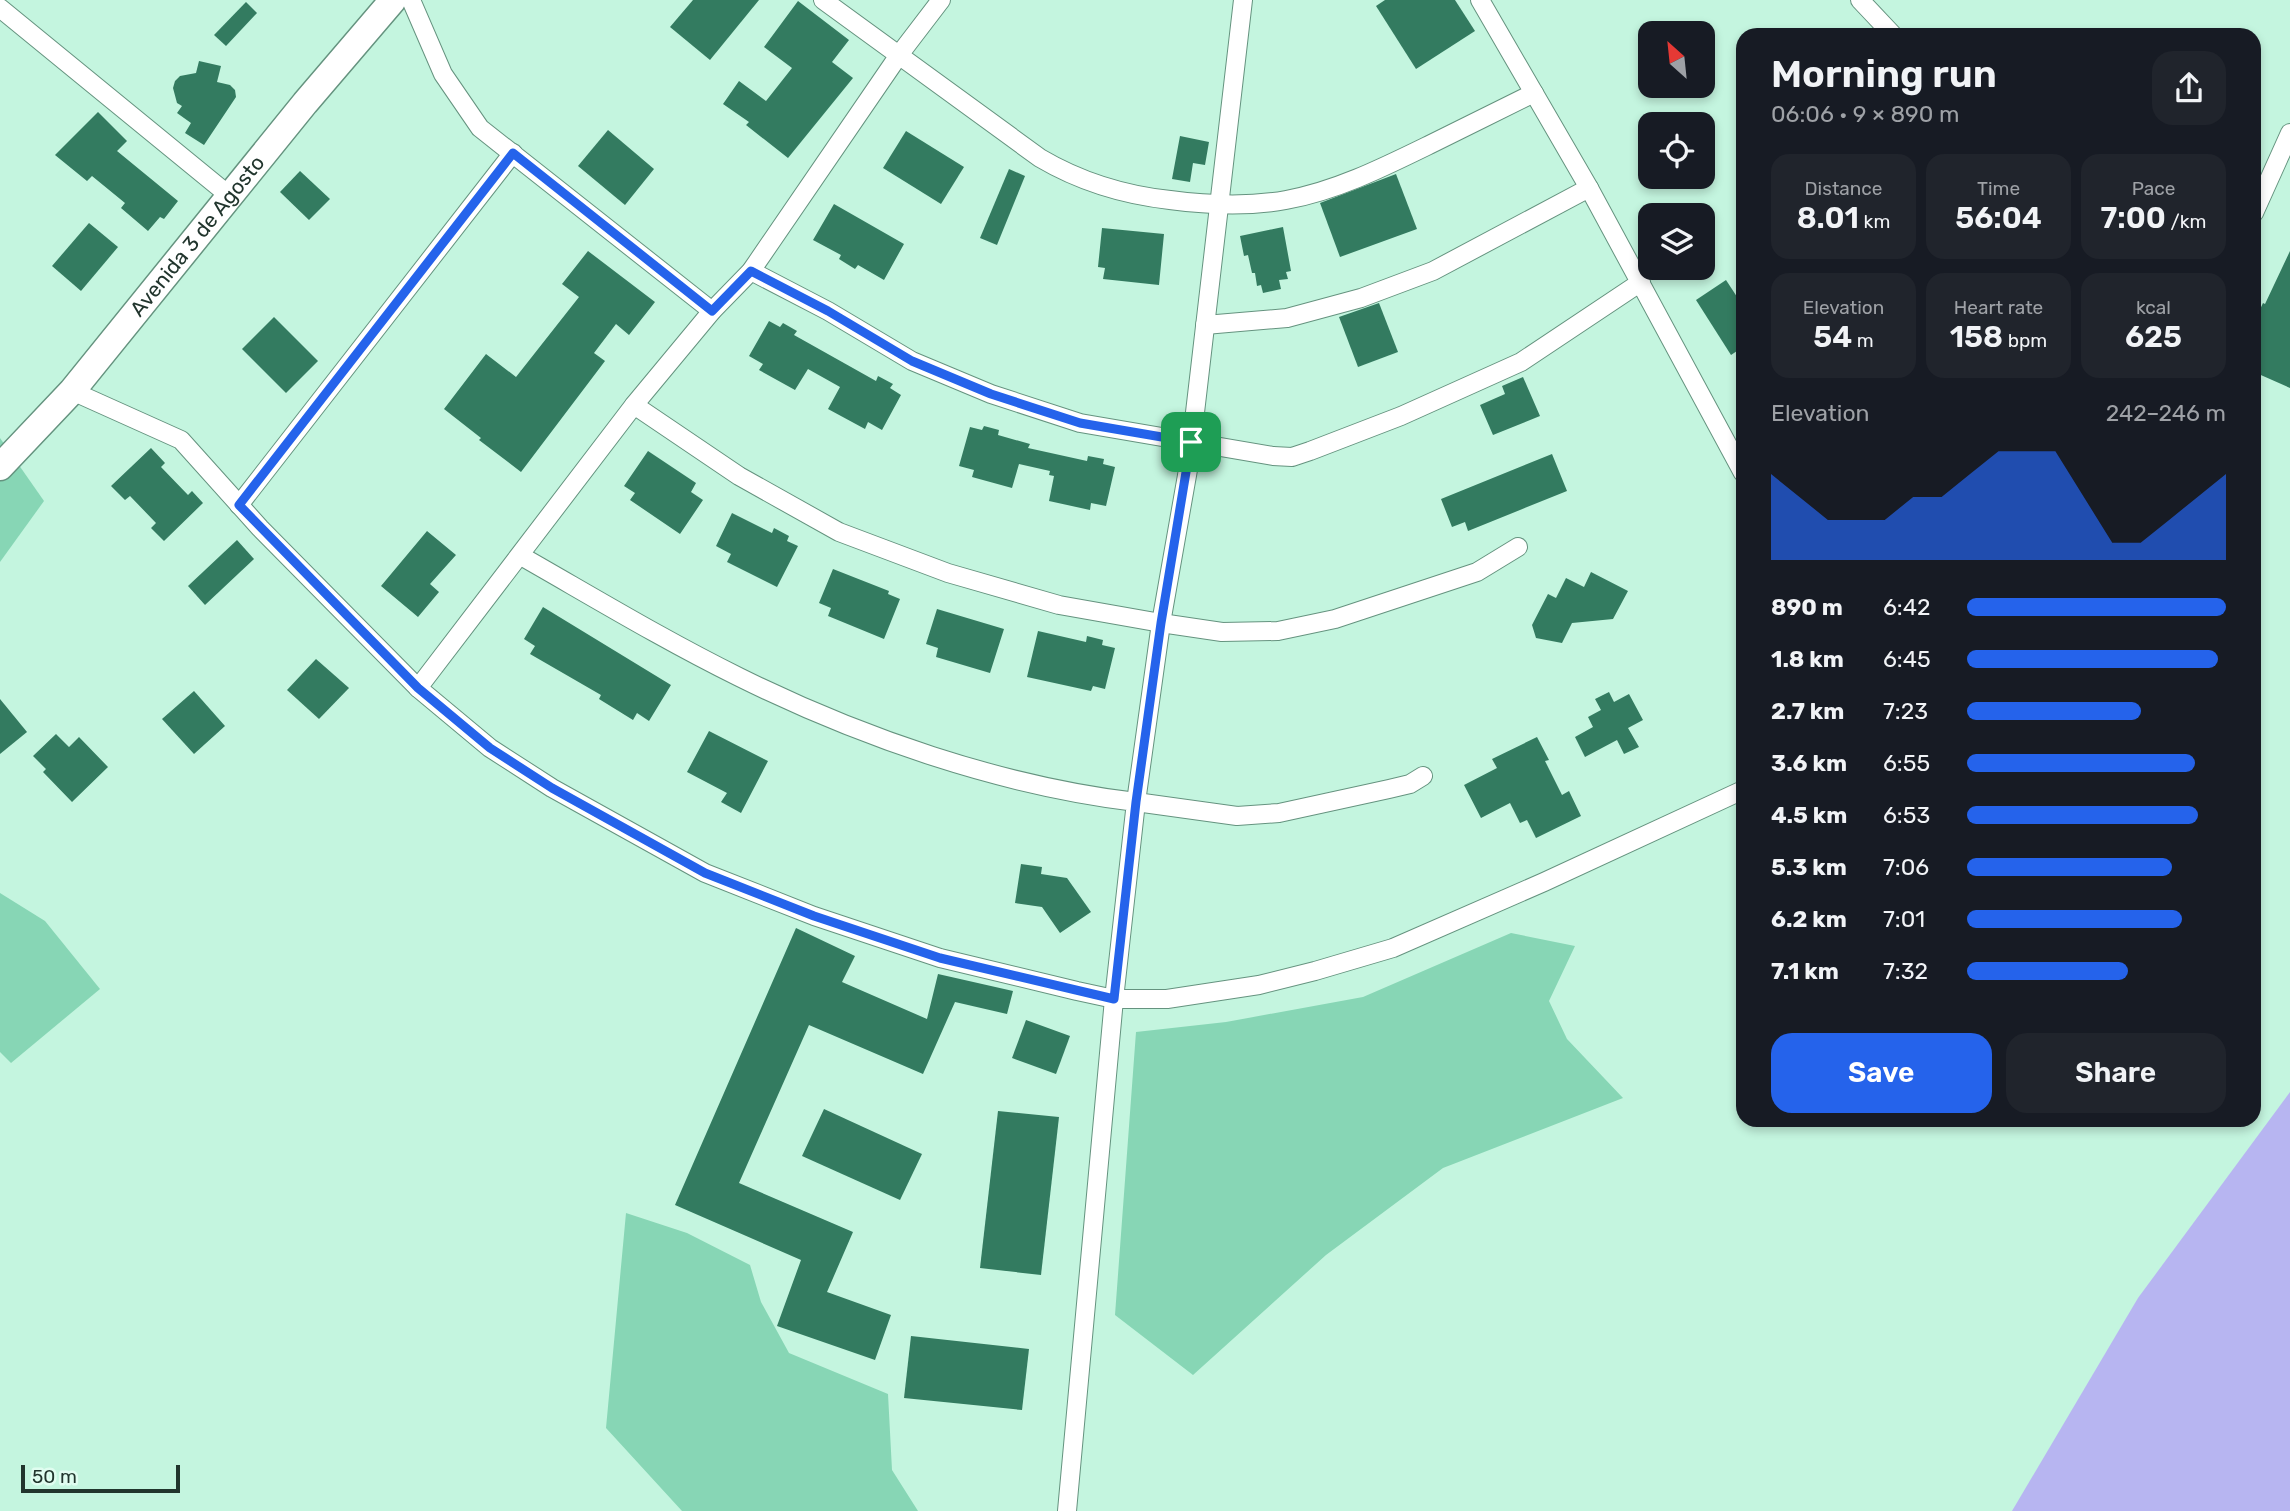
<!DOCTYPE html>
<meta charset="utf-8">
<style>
:root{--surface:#171b24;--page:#20242c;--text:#f1f3f6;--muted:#9ea1a6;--accent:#2563eb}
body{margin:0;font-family:Rubik,sans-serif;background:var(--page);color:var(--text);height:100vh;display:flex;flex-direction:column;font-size:26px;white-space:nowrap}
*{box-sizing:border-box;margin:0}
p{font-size:23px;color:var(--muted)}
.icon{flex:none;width:38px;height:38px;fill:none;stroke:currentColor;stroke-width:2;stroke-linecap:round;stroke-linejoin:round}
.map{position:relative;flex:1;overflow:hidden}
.sheet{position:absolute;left:1736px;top:28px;width:525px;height:1099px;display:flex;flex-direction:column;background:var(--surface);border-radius:21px;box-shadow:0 4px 10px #0003}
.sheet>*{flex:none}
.needle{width:46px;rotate:333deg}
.fabs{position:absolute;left:1638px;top:21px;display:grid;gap:14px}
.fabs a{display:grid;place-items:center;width:77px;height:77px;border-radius:14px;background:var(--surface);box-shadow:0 4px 10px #0003;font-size:35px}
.scale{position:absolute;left:21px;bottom:18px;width:159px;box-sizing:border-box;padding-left:7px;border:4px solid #21352d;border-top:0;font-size:19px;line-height:24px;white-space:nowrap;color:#21352d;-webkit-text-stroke:5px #e0fdf0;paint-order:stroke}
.pin{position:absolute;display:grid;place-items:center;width:60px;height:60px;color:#fff;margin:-30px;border-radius:14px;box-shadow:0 4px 10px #0006}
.round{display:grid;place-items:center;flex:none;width:74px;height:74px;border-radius:21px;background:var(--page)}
.headline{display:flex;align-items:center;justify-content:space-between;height:119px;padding:0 35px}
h1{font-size:38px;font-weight:600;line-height:52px}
.stats{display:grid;grid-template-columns:repeat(3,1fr);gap:10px;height:119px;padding:7px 35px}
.stats div{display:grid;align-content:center;border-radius:18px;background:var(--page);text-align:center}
.stats b{font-size:30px;font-weight:600}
.stats small{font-size:19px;font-weight:400}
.stats p{font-size:19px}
.chart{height:196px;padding:14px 35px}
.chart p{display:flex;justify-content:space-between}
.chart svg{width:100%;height:126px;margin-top:7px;fill:var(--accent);opacity:.7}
.action{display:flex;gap:14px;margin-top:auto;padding:14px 35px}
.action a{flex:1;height:80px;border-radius:21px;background:var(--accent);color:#fff;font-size:28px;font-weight:600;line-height:80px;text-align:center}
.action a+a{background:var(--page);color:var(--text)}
ul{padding:0 35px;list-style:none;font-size:23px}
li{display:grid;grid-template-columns:112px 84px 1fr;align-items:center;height:52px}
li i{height:18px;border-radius:9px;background:var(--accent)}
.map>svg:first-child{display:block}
.green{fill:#87d6b5}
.water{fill:#b7b5f1}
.building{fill:#337b60}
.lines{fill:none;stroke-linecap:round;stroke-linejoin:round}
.street-casing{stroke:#65937f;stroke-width:20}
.secondary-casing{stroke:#65937f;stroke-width:29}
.street{stroke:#fff;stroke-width:18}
.secondary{stroke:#fff;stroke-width:26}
.route-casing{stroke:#fff;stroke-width:14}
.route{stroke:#2563eb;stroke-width:9}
.labels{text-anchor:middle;stroke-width:7;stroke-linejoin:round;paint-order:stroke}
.street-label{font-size:21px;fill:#21352d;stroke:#e0fdf0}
</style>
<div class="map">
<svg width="2290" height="1511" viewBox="0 0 2290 1511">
<rect width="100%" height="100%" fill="#c4f5df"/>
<g class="green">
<polygon points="0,438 44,501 0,562"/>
<polygon points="0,893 45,921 100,989 11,1063 0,1052"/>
<polygon points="1511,933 1575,946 1549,1001 1567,1039 1623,1098 1443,1168 1326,1255 1193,1375 1115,1315 1136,1032 1226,1022 1363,997"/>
<polygon points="626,1213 687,1233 750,1265 761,1302 789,1353 888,1394 892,1470 918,1511 682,1511 606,1428"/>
</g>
<polygon class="water" points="2290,1092 2290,1511 2012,1511 2138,1298"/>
<g class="building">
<polygon points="693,0 759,0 710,60 670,27"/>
<polygon points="1385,0 1455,0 1475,31 1416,69 1376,6"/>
<polygon points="798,1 849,40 832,62 853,78 788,158 746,125 749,122 723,104 739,81 766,101 792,68 764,47"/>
<polygon points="246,2 257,13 226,46 214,35"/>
<polygon points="199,61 221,66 217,82 230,85 235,90 236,97 204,145 185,133 191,123 177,113 182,106 177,103 173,88 175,81 180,76 196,73"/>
<polygon points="98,112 127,141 117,151 178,201 164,219 160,217 148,231 121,208 125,203 92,176 87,181 55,155"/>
<polygon points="608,130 654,169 625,205 578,166"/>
<polygon points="906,131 964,167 941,204 883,168"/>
<polygon points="1180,136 1209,142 1205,165 1193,163 1190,182 1172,179"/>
<polygon points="1009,169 1025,176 997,245 980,238"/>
<polygon points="300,171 330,199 309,220 280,192"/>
<polygon points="1396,174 1417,229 1340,257 1320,203"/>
<polygon points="834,204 904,244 884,280 858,265 855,269 839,259 841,255 813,240"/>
<polygon points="89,223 118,247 81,291 52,266"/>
<polygon points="1283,227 1291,271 1286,272 1288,279 1279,280 1281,289 1263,293 1261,285 1257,286 1255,273 1252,273 1248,255 1244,256 1240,236"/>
<polygon points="1102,228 1164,234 1159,285 1103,279 1105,268 1098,267"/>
<polygon points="588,251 655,302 629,335 616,324 594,353 605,361 521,472 479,440 481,438 444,409 486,354 516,377 579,297 562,284"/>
<polygon points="2290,251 2290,388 2254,372 2254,322 2263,303 2265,304"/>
<polygon points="1726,280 1743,306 1743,347 1731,355 1696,300"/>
<polygon points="1379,303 1398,352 1358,367 1339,317"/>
<polygon points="274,317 318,361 286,393 242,349"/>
<polygon points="769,321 780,327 783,323 797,331 794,335 876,381 878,376 893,384 890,388 901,395 882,430 868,422 865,429 828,409 840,387 808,369 795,390 759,370 763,364 749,356"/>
<polygon points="1523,377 1540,416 1493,435 1480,405 1505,394 1502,386"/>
<polygon points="984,426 999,430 998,435 1030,444 1028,448 1087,461 1088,456 1104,459 1103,464 1115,467 1106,506 1091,503 1090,510 1049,501 1054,476 1049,475 1050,471 1019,464 1012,488 972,477 974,470 959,466 970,427 982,430"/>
<polygon points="151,448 165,463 161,467 188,495 192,491 203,503 164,541 151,528 156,523 130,496 125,500 111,486"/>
<polygon points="648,451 696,483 691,492 703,500 680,534 630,500 635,493 624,486"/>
<polygon points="1552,454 1567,491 1468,531 1465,522 1452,527 1441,499"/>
<polygon points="732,513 772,533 774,528 789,536 787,541 798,546 777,587 727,562 731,554 716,546"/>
<polygon points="427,531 456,555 430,584 439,592 418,617 381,586"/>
<polygon points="237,540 254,559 205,605 188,586"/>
<polygon points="833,569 889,591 888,594 900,599 884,639 828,616 831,608 819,603"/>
<polygon points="1591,572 1628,591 1613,619 1572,623 1562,643 1536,638 1532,625 1548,594 1556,598 1566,578 1584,587"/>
<polygon points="543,607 671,685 649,721 637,713 633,720 599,699 601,695 530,654 535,646 524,639"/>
<polygon points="937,609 1004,629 990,673 936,657 938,648 926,644"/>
<polygon points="1038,631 1086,642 1087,636 1103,640 1102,645 1115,648 1105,689 1093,686 1091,691 1027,677"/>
<polygon points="316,659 349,688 319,719 287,690"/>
<polygon points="194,691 225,726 194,754 162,719"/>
<polygon points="1609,692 1614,702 1629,694 1643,720 1628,728 1639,747 1624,754 1617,740 1585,757 1575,737 1593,727 1588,717 1601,710 1595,699"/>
<polygon points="0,699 27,732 0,754"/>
<polygon points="709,731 768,761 741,813 721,802 727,793 687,772"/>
<polygon points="56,734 69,747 79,737 108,767 72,802 43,772 46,769 33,756"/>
<polygon points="1537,737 1549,760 1545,761 1562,795 1569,791 1581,816 1536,838 1527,820 1520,823 1510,803 1481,818 1464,785 1497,768 1492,759"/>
<polygon points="1021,864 1042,867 1041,874 1067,878 1091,912 1060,933 1042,907 1015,903"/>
<polygon points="796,928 855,956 842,982 927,1019 938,974 1013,991 1007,1014 955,1002 923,1074 809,1025 739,1183 853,1232 827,1292 891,1315 875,1360 777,1326 801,1260 675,1205"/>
<polygon points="1026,1020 1070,1036 1056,1074 1012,1058"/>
<polygon points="824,1109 922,1154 900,1200 802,1156"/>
<polygon points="998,1111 1059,1117 1041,1275 980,1268"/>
<polygon points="911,1336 1029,1349 1022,1410 904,1398"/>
</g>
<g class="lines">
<g class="street-casing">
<g id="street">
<polyline points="411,0 443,74 480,128 712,311"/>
<path d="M823 0 1040 158C1079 181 1124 195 1170 200 1208 205 1247 207 1286 200 1336 191 1384 167 1429 145 1464 128 1499 110 1534 93"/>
<polyline points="1243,0 1189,464 1161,623 1136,802 1237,816 1279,813 1389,789 1410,784 1423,776"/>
<polyline points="1480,0 1589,188 1743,473"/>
<polyline points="1860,0 1893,35"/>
<polyline points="0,8 231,197"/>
<polyline points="2254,213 2290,133"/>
<polyline points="751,271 828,311 912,361 991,394 1080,423 1273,456 1292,457 1310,451 1401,416 1521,362 1641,282"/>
<polyline points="1205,325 1287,318 1361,298 1433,271 1589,188"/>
<polyline points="72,391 181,440 260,528 418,688 490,748 552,788 705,873 814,916 940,958 1077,991 1114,999 1167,999 1259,985 1315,971 1393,948 1544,882 1743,790"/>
<polyline points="634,405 739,476 839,532 948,573 1059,605 1161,623 1222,632 1278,631 1335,619 1477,572 1518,547"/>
<polyline points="239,505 513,153"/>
<path d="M521 556C593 597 664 640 739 677 860 737 1001 786 1136 802L1114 999 1067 1511"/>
<polyline points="418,688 634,405 712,311 751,271 899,55 941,0"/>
</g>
</g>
<g class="secondary-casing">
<g id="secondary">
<path id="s1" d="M0 467 72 391 305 103 393 0"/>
</g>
</g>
<use href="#street" class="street"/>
<use href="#secondary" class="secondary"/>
</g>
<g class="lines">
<g class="route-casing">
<polygon id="route" points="513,153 712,311 751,271 828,311 912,361 991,394 1080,423 1191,442 1161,623 1136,802 1114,999 940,958 814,916 705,873 552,788 490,748 418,688 239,505"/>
</g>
<use href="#route" class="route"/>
</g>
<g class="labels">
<g class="street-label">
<text dy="7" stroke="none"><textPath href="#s1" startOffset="304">Avenida 3 de Agosto</textPath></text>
</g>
</g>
</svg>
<div class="fabs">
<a><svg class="needle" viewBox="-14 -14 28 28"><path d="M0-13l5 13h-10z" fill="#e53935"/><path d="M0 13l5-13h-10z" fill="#9ea1a6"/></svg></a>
<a><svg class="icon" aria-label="locate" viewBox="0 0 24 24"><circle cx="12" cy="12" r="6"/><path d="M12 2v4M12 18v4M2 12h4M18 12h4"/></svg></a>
<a><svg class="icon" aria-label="layers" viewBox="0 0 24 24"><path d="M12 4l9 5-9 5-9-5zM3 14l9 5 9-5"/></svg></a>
</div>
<div class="scale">50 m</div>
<div class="pin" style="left:1191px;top:442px;background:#1e9e55"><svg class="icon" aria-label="arrive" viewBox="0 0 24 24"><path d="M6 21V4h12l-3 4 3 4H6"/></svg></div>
<section class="sheet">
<div class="headline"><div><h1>Morning run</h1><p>06:06 · 9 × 890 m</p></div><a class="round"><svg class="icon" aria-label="share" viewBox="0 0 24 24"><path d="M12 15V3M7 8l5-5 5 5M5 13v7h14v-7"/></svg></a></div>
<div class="stats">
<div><p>Distance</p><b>8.01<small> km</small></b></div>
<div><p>Time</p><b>56:04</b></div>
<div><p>Pace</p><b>7:00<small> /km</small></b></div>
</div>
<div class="stats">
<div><p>Elevation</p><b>54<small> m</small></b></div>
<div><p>Heart rate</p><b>158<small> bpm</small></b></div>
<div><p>kcal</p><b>625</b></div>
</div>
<div class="chart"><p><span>Elevation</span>242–246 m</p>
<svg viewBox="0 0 160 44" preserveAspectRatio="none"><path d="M0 44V14L10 22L20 30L30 30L40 30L50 22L60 22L70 14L80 6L90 6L100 6L110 22L120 38L130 38L140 30L150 22L160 14V44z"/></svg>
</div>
<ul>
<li><b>890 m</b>6:42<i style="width:100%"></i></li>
<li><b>1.8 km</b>6:45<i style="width:97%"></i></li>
<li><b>2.7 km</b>7:23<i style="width:67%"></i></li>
<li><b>3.6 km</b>6:55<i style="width:88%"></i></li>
<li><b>4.5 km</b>6:53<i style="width:89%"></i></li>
<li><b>5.3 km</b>7:06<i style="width:79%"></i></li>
<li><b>6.2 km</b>7:01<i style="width:83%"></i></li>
<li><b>7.1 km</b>7:32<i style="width:62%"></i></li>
</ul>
<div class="action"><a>Save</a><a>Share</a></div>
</section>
</div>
